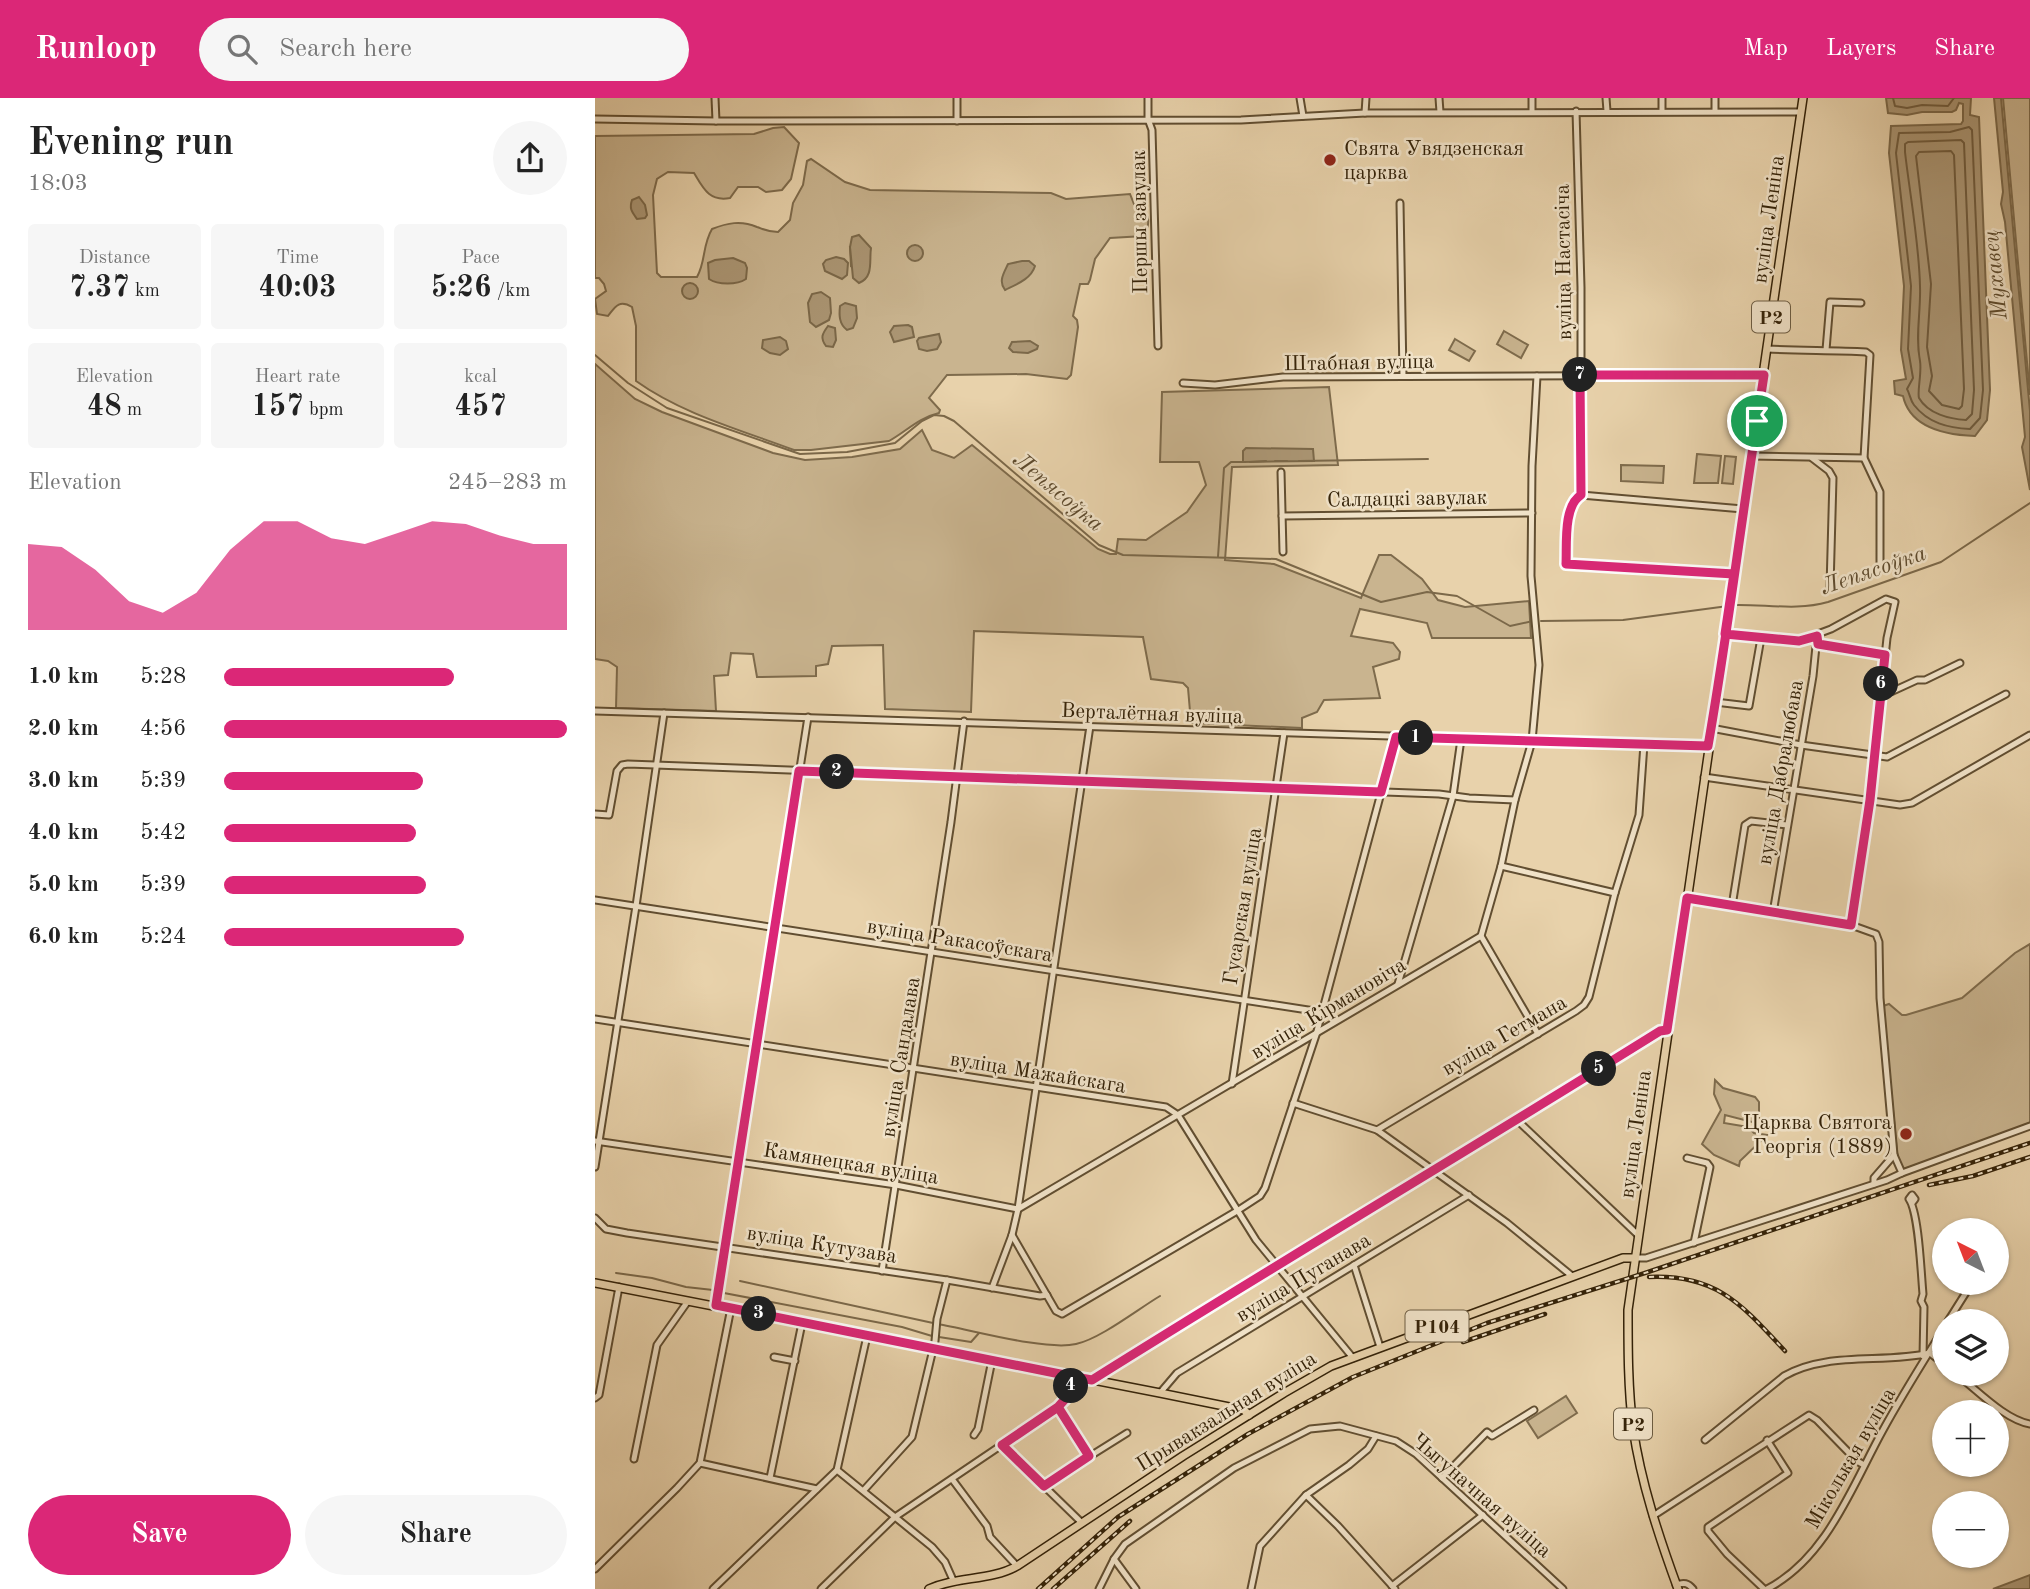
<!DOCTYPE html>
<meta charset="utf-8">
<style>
:root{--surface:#fff;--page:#f6f6f6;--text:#222;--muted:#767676;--accent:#db2777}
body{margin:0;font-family:"Old Standard TT",serif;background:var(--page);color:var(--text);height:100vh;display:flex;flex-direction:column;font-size:26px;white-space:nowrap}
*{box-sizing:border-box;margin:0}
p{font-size:23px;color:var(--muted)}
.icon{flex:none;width:38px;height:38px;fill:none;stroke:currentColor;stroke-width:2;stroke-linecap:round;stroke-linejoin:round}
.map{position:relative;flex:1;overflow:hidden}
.panel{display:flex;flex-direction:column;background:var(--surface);width:595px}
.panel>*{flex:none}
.needle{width:46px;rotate:318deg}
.tools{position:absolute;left:1337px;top:1120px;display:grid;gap:14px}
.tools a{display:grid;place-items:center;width:77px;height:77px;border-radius:50%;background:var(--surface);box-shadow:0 2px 5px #0004;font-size:35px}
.pin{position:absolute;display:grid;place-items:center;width:60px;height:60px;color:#fff;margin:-30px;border:4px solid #fff;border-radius:50%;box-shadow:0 2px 7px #0007}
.km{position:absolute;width:35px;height:35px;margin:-18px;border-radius:50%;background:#222;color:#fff;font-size:19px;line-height:35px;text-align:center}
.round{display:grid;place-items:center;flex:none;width:74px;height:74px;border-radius:37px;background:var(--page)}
.head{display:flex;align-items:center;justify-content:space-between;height:119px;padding:0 28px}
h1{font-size:38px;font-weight:600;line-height:52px}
.figures{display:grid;grid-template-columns:repeat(3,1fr);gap:10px;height:119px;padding:7px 28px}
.figures div{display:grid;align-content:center;border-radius:7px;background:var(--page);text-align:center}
.figures b{font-size:30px;font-weight:600}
.figures small{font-size:19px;font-weight:400}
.figures p{font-size:19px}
.chart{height:196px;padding:14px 28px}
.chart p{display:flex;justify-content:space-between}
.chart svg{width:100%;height:126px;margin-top:7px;fill:var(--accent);opacity:.7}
.primary-button{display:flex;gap:14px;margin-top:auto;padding:14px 28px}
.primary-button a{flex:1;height:80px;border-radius:42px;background:var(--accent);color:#fff;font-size:28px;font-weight:600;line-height:80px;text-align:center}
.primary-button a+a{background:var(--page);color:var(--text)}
ul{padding:0 28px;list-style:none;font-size:23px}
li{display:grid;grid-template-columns:112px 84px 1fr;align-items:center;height:52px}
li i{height:18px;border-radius:9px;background:var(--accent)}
header{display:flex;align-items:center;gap:42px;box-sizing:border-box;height:98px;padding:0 35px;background:var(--accent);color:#fff}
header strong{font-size:33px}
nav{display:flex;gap:38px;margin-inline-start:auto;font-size:24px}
.search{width:490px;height:63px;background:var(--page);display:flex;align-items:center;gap:18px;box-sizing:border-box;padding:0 24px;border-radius:38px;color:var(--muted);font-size:26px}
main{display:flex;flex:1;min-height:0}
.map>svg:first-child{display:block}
.green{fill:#c9b48f;stroke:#7e6b4c;stroke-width:2;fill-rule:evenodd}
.water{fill:#ab9674;stroke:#7b6849;stroke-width:2}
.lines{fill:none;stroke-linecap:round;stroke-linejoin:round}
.shore{stroke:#705c3e;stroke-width:2}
.stream{stroke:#7b6849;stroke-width:2}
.minor-casing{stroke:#614e31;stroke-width:9}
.major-casing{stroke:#342208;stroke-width:10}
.minor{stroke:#f0e2c8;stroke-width:5}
.major{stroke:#e8d2ab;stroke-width:7}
.rail-casing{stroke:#342208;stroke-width:4.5}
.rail{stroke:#f0e2c8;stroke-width:2;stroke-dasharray:5;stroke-linecap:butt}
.route-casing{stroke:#fff;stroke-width:14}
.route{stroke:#db2777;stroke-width:9}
.poi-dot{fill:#8f2418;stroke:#f0e2c8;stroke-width:2.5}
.labels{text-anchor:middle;stroke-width:5;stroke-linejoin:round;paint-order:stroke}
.shield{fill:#f0e2c8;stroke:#6c5c42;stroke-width:2}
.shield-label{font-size:19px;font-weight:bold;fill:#342208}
.poi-label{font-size:21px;fill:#342208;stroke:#f0e2c8;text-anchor:start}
.street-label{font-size:21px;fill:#342208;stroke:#f0e2c8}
.water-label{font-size:23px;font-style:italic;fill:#5e4b2e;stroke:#f0e2c8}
</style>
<header>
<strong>Runloop</strong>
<div class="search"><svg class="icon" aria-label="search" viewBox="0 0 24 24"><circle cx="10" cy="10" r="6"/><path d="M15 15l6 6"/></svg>Search here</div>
<nav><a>Map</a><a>Layers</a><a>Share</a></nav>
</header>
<main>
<section class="panel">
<div class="head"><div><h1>Evening run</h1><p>18:03</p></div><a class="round"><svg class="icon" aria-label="share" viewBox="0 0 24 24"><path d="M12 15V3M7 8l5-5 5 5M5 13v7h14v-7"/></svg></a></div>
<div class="figures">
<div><p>Distance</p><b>7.37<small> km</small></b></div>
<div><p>Time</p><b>40:03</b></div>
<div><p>Pace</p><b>5:26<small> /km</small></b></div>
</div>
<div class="figures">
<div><p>Elevation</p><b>48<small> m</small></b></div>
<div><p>Heart rate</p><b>157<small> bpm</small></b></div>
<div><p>kcal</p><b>457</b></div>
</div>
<div class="chart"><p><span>Elevation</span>245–283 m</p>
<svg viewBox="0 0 160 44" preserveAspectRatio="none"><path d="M0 44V14L10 15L20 23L30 34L40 38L50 31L60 16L70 6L80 6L90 12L100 14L110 10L120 6L130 7L140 11L150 14L160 14V44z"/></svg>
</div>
<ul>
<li><b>1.0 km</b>5:28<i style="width:67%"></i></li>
<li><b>2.0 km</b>4:56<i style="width:100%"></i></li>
<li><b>3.0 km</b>5:39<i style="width:58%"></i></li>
<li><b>4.0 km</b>5:42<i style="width:56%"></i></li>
<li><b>5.0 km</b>5:39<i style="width:59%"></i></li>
<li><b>6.0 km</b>5:24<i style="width:70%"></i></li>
</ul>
<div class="primary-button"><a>Save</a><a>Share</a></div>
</section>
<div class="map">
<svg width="1435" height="1491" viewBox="0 0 1435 1491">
<rect width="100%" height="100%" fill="#e8d2ab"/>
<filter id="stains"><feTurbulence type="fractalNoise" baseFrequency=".00286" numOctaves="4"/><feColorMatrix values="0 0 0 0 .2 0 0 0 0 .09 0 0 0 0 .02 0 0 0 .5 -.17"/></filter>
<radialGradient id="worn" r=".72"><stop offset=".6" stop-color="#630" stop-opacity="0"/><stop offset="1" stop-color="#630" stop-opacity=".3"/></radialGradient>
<g class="green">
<polygon points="1408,0 1435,0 1435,297"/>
<path d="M189 29 204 45 196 81 187 92 171 94 163 89H143L135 100C114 104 108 90 99 75L73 74 62 81 58 97 62 175 66 179H102C111 163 107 148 117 131 132 125 146 122 162 129 170 132 173 134 183 134L195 122 198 105 208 87 212 63 216 61 250 84 275 92 456 95 471 101 535 96 539 106C554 114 557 122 549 138L515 140 500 161 495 182 493 186H485L478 218 482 222 483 229 476 277 472 281 431 276 352 277 334 300 345 312 344 315C323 320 312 333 294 343L216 352H199C146 332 87 316 41 283V228L37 209C24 201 20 209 13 218L2 216 0 201 11 193 9 186 4 180H0V38L159 36 178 30ZM255 149 275 151V164L256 168Z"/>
<polygon points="909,233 933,247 926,260 902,246"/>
<polygon points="860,241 880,253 874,263 854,252"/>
<polygon points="0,266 40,301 67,314 178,355 210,362 257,359 305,351 327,332 337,352 359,360 377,347 503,451 515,456 521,456 523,441 551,442 592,414 611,387 604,364 565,364 567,294 734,289 743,367 637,369 630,462 679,466 766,500 784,457 796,457 827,481 843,502 870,509 934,503 936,540 837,540 832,525 765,511 756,538 798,545 805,554 804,561 778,569 785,600 729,602 722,614 707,620 707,630 596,625 593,590 588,585 556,581 548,539 379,533 376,614 290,611 288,547 237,548 233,566 221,568 221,578 162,579 158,556 136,555 133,577 119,578 121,613 21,610 22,569 13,563 0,561"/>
<polygon points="1102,356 1126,358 1123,385 1099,385"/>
<polygon points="1130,358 1141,359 1138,386 1127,385"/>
<polygon points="1026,367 1069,368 1068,385 1026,383"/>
<polygon points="1435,846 1435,1026 1307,1072 1303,1064 1288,908 1294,906 1307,917 1311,917 1367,900 1420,855"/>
<polygon points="1120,982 1128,990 1160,999 1164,1004 1164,1020 1157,1024 1130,1017 1129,1025 1153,1029 1159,1035 1172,1037 1145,1063 1144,1068 1119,1057 1107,1046 1126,1012 1119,996"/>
<polygon points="971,1298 982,1315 943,1340 932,1323"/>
</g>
<g class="water">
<path d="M1291 0H1376L1375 17 1384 19 1395 292 1392 322 1380 338C1352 337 1315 330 1308 298L1300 296 1299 283 1311 281 1306 252 1309 188 1294 55 1296 28 1366 26 1368 23V6L1364 5 1361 12 1357 14H1327L1312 17 1293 15Z"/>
<polygon points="1399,0 1406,0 1435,313 1435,392 1427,349 1430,339 1410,124 1406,106 1408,94"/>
<path d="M44 99 50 107 52 117 50 120 42 121C37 114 34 111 37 102Z"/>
<path d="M264 137 276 150C274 163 279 179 264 185L258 180 255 149 257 139Z"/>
<circle cx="320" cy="155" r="8"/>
<polygon points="241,159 249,161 253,165 252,177 247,181 230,173 228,166 231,162"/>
<path d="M138 160 150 165 152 170 151 181C142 187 123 187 114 181L113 165 120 162Z"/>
<path d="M427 163H434L440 168C436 181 422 186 410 192 403 183 409 175 413 166Z"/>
<circle cx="95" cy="193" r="8"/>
<polygon points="226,194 235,200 236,215 234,222 221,229 215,224 213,205 217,196"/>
<path d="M250 205 261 208 262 220 258 230 252 232C244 226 244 217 245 208Z"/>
<polygon points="313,227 317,229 319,239 299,244 295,234 299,228"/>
<path d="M233 228 240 230 241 242 238 249 231 248C225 240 227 236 233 228Z"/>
<polygon points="344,236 346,244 342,251 332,253 324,251 322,243 324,240"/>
<polygon points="185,239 191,243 193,251 185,257 175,255 167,250 168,242"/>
<polygon points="435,243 443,248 442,251 433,255 418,254 414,250 417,244"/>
<polygon points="651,350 718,351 719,363 648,364 648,353"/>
<polygon points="1435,1477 1435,1491 1398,1491"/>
</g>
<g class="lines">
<g class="shore">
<polyline points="1298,0 1300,8 1312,10 1327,7 1353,8 1359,0"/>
<path d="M1374 29 1377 32 1388 292 1385 320 1375 331C1353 330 1333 325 1319 307 1315 302 1315 296 1312 291L1318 280 1313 251 1316 188 1301 55 1304 35 1355 34Z"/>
<path d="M1366 42 1369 45 1379 292 1377 316 1371 322C1355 321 1333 316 1324 300 1322 294 1327 274 1325 263 1320 238 1326 214 1325 188 1324 144 1315 98 1310 54V46L1313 44Z"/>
<polygon points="1356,53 1359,57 1369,291 1367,308 1364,311 1347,307 1334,293 1337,278 1332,249 1336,186 1321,58 1324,54"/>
</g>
<g class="stream">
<polyline points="0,257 33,285 72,310 205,356 252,354 300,345 327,323 339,317 349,318 359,323 504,447 528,457 681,461 786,504 832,494 862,498 915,528 938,523"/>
<polyline points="680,363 692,363"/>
<polyline points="704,363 833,361"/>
<polyline points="655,364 671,363"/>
<polyline points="623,459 629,370 636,364 650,364"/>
<path d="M1138 507C1170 506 1202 513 1233 504L1346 464 1435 405"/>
<polyline points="946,523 1028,522 1133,508"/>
<polyline points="21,1175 57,1180 91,1189 118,1192"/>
<polyline points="145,1183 338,1225"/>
<polyline points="129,1195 307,1229 337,1238"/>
<path d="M343 1226C377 1232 451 1253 481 1246 505 1241 543 1211 565 1198"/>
<polyline points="344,1239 376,1244 384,1235"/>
</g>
<g class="minor-casing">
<g id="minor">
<polyline points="120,0 121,23"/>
<polyline points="362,0 362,23"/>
<polyline points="553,0 553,21 557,32 563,248"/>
<polyline points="705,0 708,18"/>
<polyline points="844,0 845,14"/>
<polyline points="937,0 937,14"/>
<polyline points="1011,0 1012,13"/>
<polyline points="1067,0 1067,13"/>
<polyline points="1120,0 1120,13"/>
<polyline points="981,13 986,189 986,397"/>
<polyline points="770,15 771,0"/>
<polyline points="0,21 121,23 646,22 770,15 1206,14"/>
<polyline points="805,105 808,278"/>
<path d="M1172 251C1205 253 1238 252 1271 254L1275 257 1269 360 1285 394V464"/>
<polyline points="1231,252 1235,204 1266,205"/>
<polyline points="588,285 620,287 688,279 1169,277"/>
<polyline points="1156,358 1269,360"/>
<polyline points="1217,360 1234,373 1238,380 1235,490"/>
<polyline points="686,374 688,454"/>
<polyline points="687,418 937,415"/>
<path d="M1139 476 971 466C972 447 968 409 986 397L1148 411"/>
<polyline points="1130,536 1204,543 1236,531 1291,501 1300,504 1292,540 1275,702 1256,827"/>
<polyline points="1223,546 1290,557"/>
<polyline points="1285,596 1298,593 1322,582 1330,582 1365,565"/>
<polyline points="1120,604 1154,608 1166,540"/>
<polyline points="0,613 1113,648"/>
<polyline points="1116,630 1206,647 1292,659 1411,596"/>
<polyline points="1109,679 1305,707 1317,705 1435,637"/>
<polyline points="0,716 14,717 22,673 27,667 33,666 844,696 874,700 920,702"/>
<polyline points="1020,795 1044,717 1049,646"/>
<polyline points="1092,801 1256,827 1281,836 1284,844 1285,900 1299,1057 1279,1080 1279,1086"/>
<polyline points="0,802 726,914"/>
<polyline points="1137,808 1150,727 1156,723 1192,727"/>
<polyline points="1178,815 1218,578 1222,538"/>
<polyline points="886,838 943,936"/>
<polyline points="803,886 858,698 866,641"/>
<polyline points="0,921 571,1009 583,1017 661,1142 758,1260"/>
<polyline points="637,986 689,635"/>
<polyline points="698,1005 782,1032 912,1125 977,1178"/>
<polyline points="922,1022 1043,1137"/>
<polyline points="782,1032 981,913 989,907 994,899 1020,795 906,768"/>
<polyline points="0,1043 301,1087 423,1111 886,838 906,768 920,702 937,643 944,567 936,478 937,368 942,278"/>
<polyline points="1299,1057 1307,1075 1435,1028"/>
<polyline points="1092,1060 1112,1065 1115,1069 1099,1145"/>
<polyline points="0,1069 41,808 69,615"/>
<path d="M1317 1105 1320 1101 1317 1097 1314 1101C1324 1115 1326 1176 1328 1196L1326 1203 1329 1209 1328 1258"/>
<polyline points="0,1120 11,1131 32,1135 352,1182 445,1198 452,1197"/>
<polyline points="417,1137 461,1213 467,1216 642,1113 665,1098 670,1090 721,937 801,639"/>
<polyline points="1040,1160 1051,1160 1292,1082 1307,1075"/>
<polyline points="759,1167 785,1249"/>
<polyline points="287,1173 356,724 369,623"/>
<polyline points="397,1190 417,1137 423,1111 495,628"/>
<polyline points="121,1207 213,619"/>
<polyline points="1353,1223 1377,1185"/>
<polyline points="179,1259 200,1263"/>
<path d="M1361 1276C1381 1291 1410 1322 1435 1326"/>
<path d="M497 1282C685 1164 876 1051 1065 934L1072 932"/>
<polyline points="565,1295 582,1275 874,1097"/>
<polyline points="0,1300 4,1297 24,1189"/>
<polyline points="463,1309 494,1358"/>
<polyline points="379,1337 383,1331 397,1262"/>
<path d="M1110 1342 1189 1278C1232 1253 1288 1266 1335 1255L1349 1266"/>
<polyline points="407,1347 487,1425"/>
<polyline points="39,1361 62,1247 93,1203"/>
<polyline points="105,1365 222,1391"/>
<polyline points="242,1372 337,1449 350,1464 358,1482"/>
<polyline points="175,1380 207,1225"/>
<polyline points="847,1380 892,1334 897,1338 939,1312"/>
<polyline points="357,1381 392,1428 395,1439 422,1468"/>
<polyline points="449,1387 532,1335"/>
<polyline points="269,1392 317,1339 340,1243 342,1221 352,1182"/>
<polyline points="711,1397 743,1428 800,1491"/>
<polyline points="1058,1418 1214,1317 1222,1322 1262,1363 1269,1367"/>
<polyline points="519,1461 541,1491"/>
<polyline points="0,1471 82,1390 105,1365 136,1210"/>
<path d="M1081 1487C1089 1484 1093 1485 1098 1491"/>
<polyline points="797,1488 888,1417"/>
<polyline points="118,1491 242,1372 272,1238"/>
<polyline points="226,1491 300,1419 463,1309 472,1299 480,1278"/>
<polyline points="504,1491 519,1461 530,1446 639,1370 715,1331 745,1328 801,1343 821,1356 968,1491"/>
<polyline points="656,1491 665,1448 711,1397 754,1367 773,1351 781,1338"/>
<polyline points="1169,1491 1132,1456 1113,1433 1113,1429 1193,1375 1172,1342"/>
<path d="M1172 1491C1232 1460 1257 1388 1288 1332 1307 1297 1328 1264 1349 1230"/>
</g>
</g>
<g class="major-casing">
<g id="major">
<polyline points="0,1185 565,1295 649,1312 654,1317"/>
<path d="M334 1491C362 1478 395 1483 422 1468L588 1358 689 1295 736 1268 1028 1160H1040"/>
<path d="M1083 1491C1064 1439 1046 1385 1038 1330 1033 1291 1033 1251 1033 1212L1208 0"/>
</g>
</g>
<use href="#minor" class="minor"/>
<use href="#major" class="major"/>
<g class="rail-casing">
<g id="rail">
<polyline points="1334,1087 1378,1078 1435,1059"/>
<path d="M1054 1179C1122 1176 1147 1207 1190 1253"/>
<polyline points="868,1244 950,1216"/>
<polyline points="443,1491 523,1419 653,1336 758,1279 892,1225 1053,1174 1435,1045"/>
<polyline points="458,1491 535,1423"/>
</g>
</g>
<use href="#rail" class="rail"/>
</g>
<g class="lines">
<g class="route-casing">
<path id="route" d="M1162 323C1145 431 1132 540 1113 648L801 639 786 694 204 673 121 1207 480 1279 472 1299 463 1309 494 1358 449 1388 407 1347 463 1309 472 1299 480 1279 497 1282C685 1164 876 1051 1065 933L1072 932 1092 800 1256 827 1275 702 1290 557 1223 546 1222 538 1204 543 1130 536 1139 476 971 466C972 447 968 408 986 397L985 277H1169L1162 323"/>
</g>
<use href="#route" class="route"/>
</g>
<g class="poi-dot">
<circle cx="735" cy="62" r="7"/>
<circle cx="1311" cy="1036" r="7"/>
</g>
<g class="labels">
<g class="shield">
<rect x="1157" y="203.5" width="38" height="31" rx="5"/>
<rect x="810.5" y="1212.5" width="63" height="31" rx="5"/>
<rect x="1019" y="1310.5" width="38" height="31" rx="5"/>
</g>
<g class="shield-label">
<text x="1176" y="226">Р2</text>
<text x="842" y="1235">Р104</text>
<text x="1038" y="1333">Р2</text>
</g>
<g class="poi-label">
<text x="749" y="57">Свята Увядзенская<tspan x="749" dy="24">царква</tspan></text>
<text x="1297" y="1031" text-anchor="end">Царква Святога<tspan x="1297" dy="24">Георгія (1889)</tspan></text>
</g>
<g class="street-label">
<text transform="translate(1173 121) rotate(-82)" y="7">вуліца Леніна</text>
<text transform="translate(544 124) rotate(-91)" y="7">Першы завулак</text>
<text transform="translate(968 164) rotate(-91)" y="7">вуліца Настасіча</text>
<text transform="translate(764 264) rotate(-1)" y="7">Штабная вуліца</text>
<text transform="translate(812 400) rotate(-1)" y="7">Салдацкі завулак</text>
<text transform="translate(557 615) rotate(2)" y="7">Верталётная вуліца</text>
<text transform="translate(1185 674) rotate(-80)" y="7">вуліца Дабралюбава</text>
<text transform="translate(647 808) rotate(-81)" y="7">Гусарская вуліца</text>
<text transform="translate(365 842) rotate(9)" y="7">вуліца Ракасоўскага</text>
<text transform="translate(733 910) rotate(-31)" y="7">вуліца Кірмановіча</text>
<text transform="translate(909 937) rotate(-30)" y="7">вуліца Гетмана</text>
<text transform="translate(305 959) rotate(-81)" y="7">вуліца Сандалава</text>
<text transform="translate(443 974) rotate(9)" y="7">вуліца Мажайскага</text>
<text transform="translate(1040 1036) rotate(-82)" y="7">вуліца Леніна</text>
<text transform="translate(256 1065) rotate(9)" y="7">Камянецкая вуліца</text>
<text transform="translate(227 1146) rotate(9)" y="7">вуліца Кутузава</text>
<text transform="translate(708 1179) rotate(-31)" y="7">вуліца Пуганава</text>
<text transform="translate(631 1313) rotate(-32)" y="7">Прывакзальная вуліца</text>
<text transform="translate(1255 1360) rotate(-60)" y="7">Міколькая вуліца</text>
<text transform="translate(887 1397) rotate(41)" y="7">Чыгуначная вуліца</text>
</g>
<g class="water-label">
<text transform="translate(1399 177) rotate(-96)" y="8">Мухавец</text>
<text transform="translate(464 393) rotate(40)" y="8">Лепясоўка</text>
<text transform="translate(1278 471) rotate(-19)" y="8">Лепясоўка</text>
</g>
</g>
<rect width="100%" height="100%" filter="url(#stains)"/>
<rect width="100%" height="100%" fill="url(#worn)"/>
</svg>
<div class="tools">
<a><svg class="needle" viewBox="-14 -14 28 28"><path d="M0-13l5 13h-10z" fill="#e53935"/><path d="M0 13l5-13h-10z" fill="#767676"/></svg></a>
<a><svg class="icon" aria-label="layers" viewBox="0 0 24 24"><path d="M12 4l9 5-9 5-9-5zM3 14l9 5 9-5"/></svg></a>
<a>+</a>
<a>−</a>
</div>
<div class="pin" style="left:1162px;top:323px;background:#1e9e55"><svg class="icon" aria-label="arrive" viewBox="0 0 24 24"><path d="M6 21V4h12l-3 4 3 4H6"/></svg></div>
<b class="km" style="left:821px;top:640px">1</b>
<b class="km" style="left:242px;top:674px">2</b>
<b class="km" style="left:164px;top:1216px">3</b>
<b class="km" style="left:476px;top:1288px">4</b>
<b class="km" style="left:1004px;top:971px">5</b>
<b class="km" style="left:1286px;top:586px">6</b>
<b class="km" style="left:985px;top:277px">7</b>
</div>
</main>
